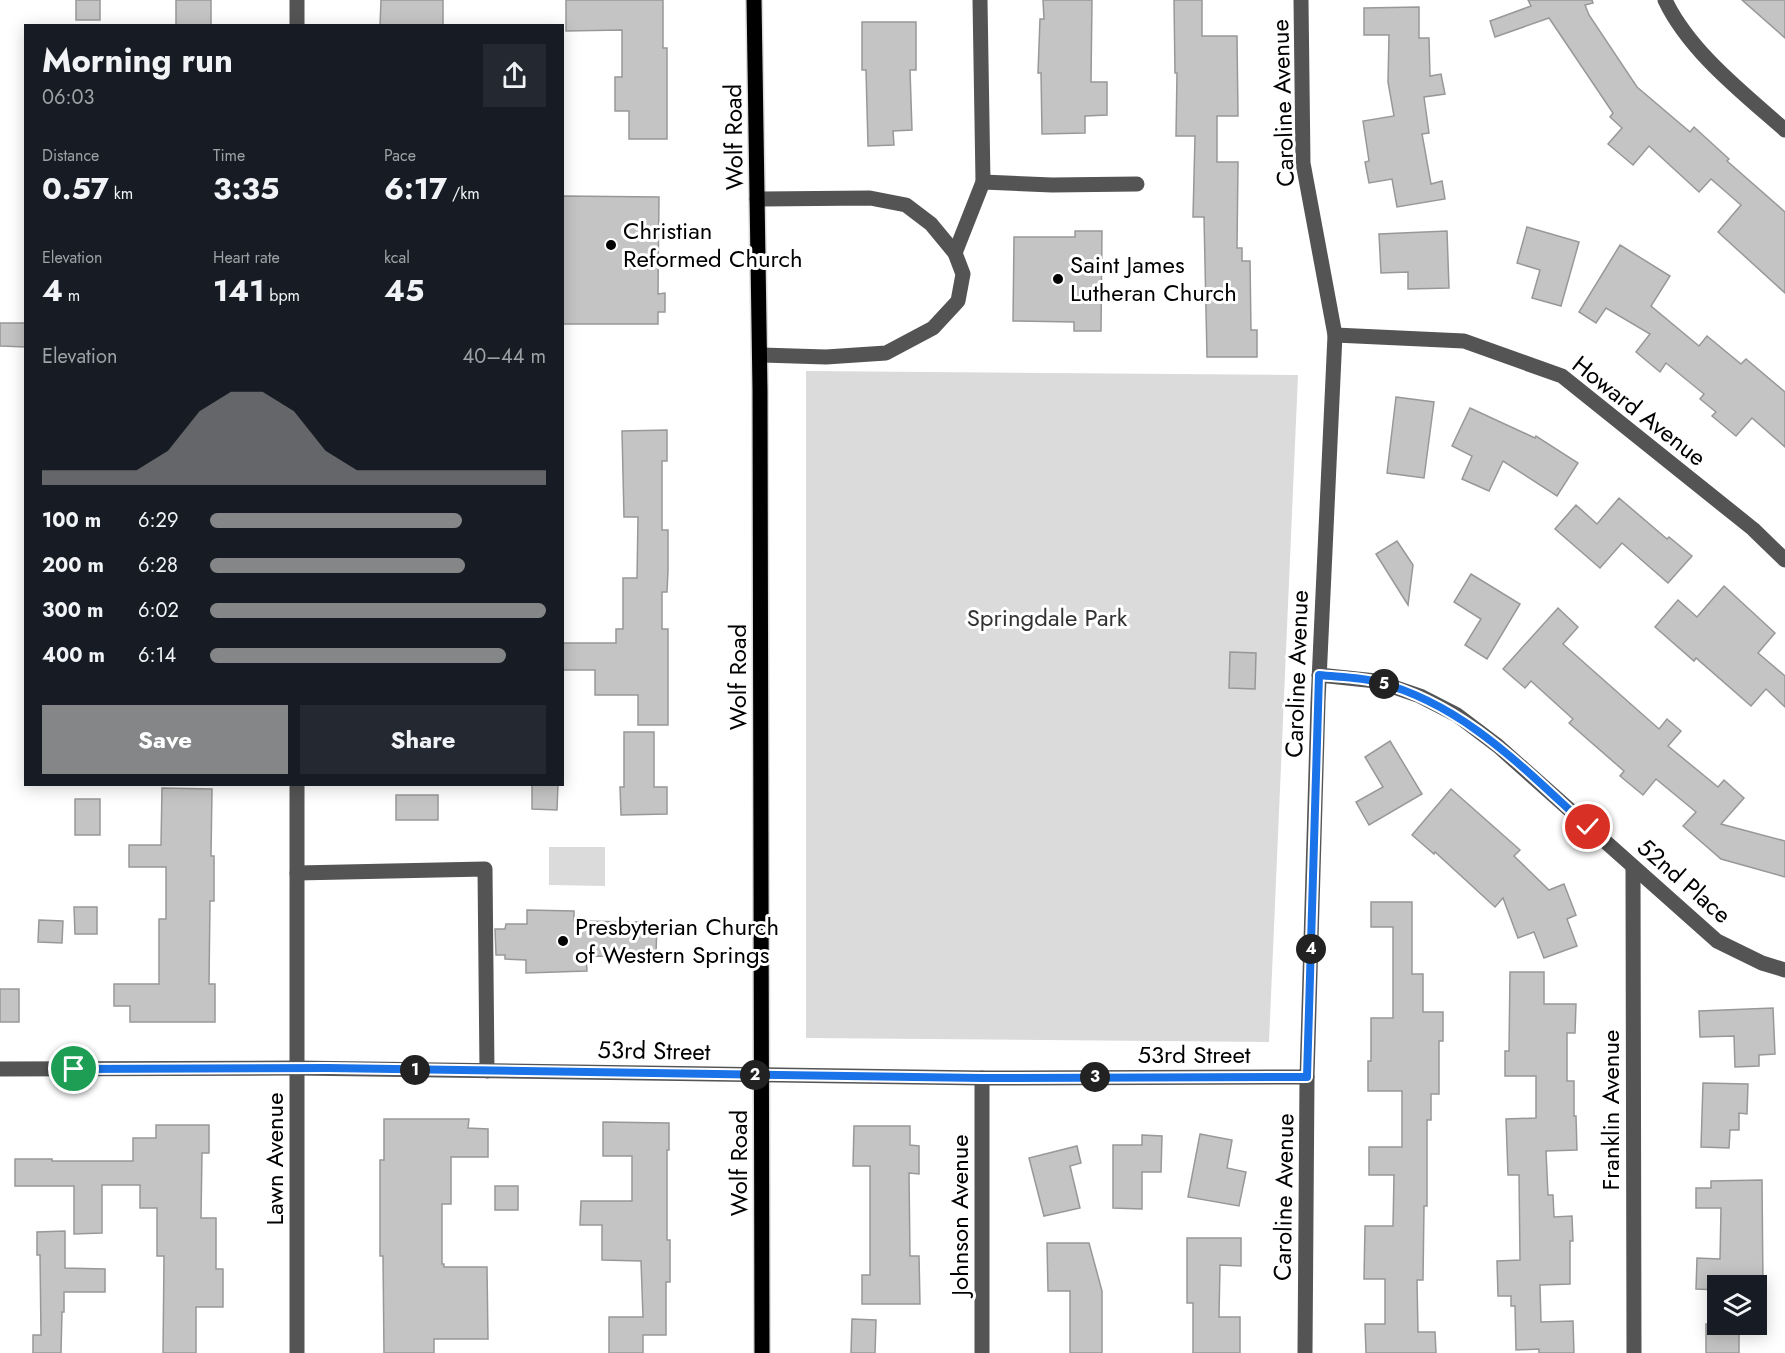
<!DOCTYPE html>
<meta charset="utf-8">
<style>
:root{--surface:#171b24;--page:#242831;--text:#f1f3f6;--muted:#9ea1a6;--accent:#858687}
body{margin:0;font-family:Jost,sans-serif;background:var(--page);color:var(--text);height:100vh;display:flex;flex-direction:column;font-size:22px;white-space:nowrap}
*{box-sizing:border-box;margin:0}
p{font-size:20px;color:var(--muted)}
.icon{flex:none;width:33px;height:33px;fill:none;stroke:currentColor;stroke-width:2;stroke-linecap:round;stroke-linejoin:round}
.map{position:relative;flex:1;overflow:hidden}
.panel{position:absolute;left:24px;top:24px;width:540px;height:762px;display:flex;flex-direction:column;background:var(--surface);border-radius:0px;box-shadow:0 3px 15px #0003}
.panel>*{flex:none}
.controls{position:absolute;left:1707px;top:1275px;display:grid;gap:12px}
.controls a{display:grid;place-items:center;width:60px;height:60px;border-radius:0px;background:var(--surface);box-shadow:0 3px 15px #0003;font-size:30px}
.pin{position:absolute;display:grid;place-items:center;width:51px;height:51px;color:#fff;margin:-26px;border:3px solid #fff;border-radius:50%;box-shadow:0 2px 6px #0007}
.km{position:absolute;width:30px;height:30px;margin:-15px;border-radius:50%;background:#222;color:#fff;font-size:16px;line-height:30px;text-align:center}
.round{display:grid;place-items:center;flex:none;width:63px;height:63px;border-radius:0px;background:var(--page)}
.summary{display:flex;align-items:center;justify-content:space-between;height:102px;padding:0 18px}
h1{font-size:33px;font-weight:700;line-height:45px}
.metrics{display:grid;grid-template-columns:repeat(3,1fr);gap:9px;height:102px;padding:6px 18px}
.metrics div{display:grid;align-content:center}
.metrics b{font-size:30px;font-weight:700}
.metrics small{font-size:16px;font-weight:400}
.metrics p{font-size:16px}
.chart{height:168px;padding:12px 18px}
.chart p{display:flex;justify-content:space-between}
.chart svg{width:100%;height:108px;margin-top:6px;fill:var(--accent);opacity:.7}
.action{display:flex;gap:12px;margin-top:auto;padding:12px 18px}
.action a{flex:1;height:69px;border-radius:0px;background:var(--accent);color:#fff;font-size:24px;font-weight:700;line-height:69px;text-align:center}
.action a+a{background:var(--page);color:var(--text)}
ul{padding:0 18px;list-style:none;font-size:20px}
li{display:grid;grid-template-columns:96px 72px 1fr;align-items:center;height:45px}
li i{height:15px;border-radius:8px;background:var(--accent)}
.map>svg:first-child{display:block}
.green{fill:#dbdbdb}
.building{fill:#c4c4c4;stroke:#989898;stroke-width:1.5}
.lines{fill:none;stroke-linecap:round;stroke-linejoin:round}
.major-casing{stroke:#dbdbdb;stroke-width:18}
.minor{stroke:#545454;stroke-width:15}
.major{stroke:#000;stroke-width:15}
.route-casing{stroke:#fff;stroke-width:12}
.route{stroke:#1a73e8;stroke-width:8}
.poi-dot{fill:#000;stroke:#fff;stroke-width:2}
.labels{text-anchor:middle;stroke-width:6;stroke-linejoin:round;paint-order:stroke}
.street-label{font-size:24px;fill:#000;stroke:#fff}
.poi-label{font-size:24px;fill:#000;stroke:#fff;text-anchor:start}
.park-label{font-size:24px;fill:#323232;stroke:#fff}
</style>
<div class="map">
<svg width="1785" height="1353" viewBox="0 0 1785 1353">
<rect width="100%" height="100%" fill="#fff"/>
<g class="green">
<polygon points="806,371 1298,375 1269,1042 806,1038"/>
<polygon points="549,847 605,847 605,886 549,885"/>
</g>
<g class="building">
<rect x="76" y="0" width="24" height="20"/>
<rect x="176" y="0" width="35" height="25"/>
<polygon points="381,0 443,0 443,26 380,26"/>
<polygon points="566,0 663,0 663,48 667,48 667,139 629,139 629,111 615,111 615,77 622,77 622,30 566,31"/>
<polygon points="1043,0 1092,0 1091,82 1107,82 1107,115 1085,116 1085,133 1042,134 1041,73 1038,73 1040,19 1044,19"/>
<polygon points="1174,0 1202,0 1202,36 1237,36 1238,116 1217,116 1217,162 1238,162 1237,248 1242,248 1242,261 1250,261 1251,330 1257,330 1257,357 1207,357 1204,217 1193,217 1195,136 1176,136 1177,73 1175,73"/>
<polygon points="1528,0 1592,0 1593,3 1585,5 1589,15 1637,87 1690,132 1694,127 1729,159 1727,161 1785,212 1785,293 1718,232 1741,205 1711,179 1699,192 1649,146 1633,165 1608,144 1622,128 1610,117 1613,113 1549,18 1495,37 1490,21 1531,6"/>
<polygon points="1742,0 1785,0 1785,38"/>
<polygon points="1419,7 1419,38 1429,38 1430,76 1441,74 1445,94 1424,97 1429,133 1422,134 1431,184 1442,181 1445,199 1397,207 1392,179 1369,183 1365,162 1369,161 1363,121 1394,116 1388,82 1389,35 1364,35 1364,8"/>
<polygon points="862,22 916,22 916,70 910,70 912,130 893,131 894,145 868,146 866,70 862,70"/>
<polygon points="562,196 659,197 658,294 665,293 665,312 658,312 658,324 562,324"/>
<polygon points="1527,227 1579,242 1561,306 1532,298 1540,270 1517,263"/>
<polygon points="1075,231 1102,231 1101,331 1074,331 1074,322 1013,321 1014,237 1075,237"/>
<polygon points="1447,231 1449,288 1408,289 1408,272 1381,273 1379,234"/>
<polygon points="1620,245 1670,276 1651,306 1699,346 1707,336 1741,364 1746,359 1785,392 1785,447 1752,418 1736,436 1712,416 1716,412 1700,399 1704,394 1666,363 1660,372 1636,352 1650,334 1606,308 1596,323 1579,312"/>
<polygon points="0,323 26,323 26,347 0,346"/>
<polygon points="1396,397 1434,402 1424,478 1387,473"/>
<polygon points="1470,408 1535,438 1536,436 1578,463 1557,496 1503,461 1489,491 1462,479 1472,456 1452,446"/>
<polygon points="667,430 667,461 662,461 662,530 668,530 668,571 667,592 662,592 662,629 668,629 668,725 638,725 638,695 595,695 595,670 562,670 562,643 616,643 616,629 623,629 623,578 637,578 638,517 624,517 622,431"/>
<polygon points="1619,498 1667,539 1669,537 1692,556 1668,583 1622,543 1600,568 1555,529 1576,505 1597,524"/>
<polygon points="1397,541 1413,565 1408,605 1376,554"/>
<polygon points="1471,574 1520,604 1487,659 1465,645 1481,619 1454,602"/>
<polygon points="1724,586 1775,633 1758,653 1785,676 1785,707 1766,689 1751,706 1696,658 1694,661 1655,627 1678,600 1697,617"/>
<polygon points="1558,608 1578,627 1563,644 1659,729 1667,719 1681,731 1668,746 1718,787 1724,780 1744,798 1721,824 1785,841 1785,877 1721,859 1683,826 1696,812 1656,779 1643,795 1620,776 1624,771 1569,723 1573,719 1531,681 1525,688 1503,669"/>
<polygon points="1230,652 1256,653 1255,689 1229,688"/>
<polygon points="624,732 654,732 654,787 667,787 667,814 621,815 620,787 624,787"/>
<polygon points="1390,741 1422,794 1369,825 1356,802 1383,787 1365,757"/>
<polygon points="532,784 558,784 557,810 532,809"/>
<polygon points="162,788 212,789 211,856 214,856 214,901 210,901 209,984 215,984 215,1022 130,1022 130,1006 114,1006 114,984 159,984 159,919 166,919 166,867 129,867 129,845 161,845"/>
<polygon points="1451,789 1520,850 1514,856 1549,890 1564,884 1576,915 1567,919 1577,946 1544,958 1534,932 1518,938 1503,898 1495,907 1435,852 1434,854 1412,835"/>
<rect x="396" y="795" width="42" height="25"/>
<rect x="75" y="799" width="25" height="36"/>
<polygon points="1371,902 1412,902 1412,974 1423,974 1423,1012 1443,1012 1443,1041 1439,1041 1439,1094 1431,1094 1431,1120 1427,1120 1427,1206 1424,1206 1423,1280 1417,1280 1418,1332 1435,1332 1436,1353 1366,1353 1365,1324 1385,1324 1385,1279 1364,1279 1365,1226 1393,1226 1394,1175 1369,1175 1369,1147 1402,1147 1402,1091 1368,1091 1368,1061 1371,1061 1371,1018 1393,1018 1393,927 1371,927"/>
<polygon points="74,907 97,907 97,934 75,934"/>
<polygon points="527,910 574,911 574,921 639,922 640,924 657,924 656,953 647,953 648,957 586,956 587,971 526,973 526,960 505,959 505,955 496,955 495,929 505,929 506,924 527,924"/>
<polygon points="39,920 63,921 62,943 38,942"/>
<polygon points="1510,972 1544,972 1544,1004 1576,1004 1575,1033 1567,1033 1567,1081 1574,1081 1574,1116 1576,1116 1577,1150 1546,1151 1548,1195 1553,1195 1554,1217 1572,1216 1573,1241 1570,1241 1570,1284 1540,1285 1541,1322 1573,1321 1574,1353 1539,1353 1539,1349 1516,1350 1515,1306 1511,1306 1511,1296 1498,1296 1497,1261 1520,1260 1519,1175 1508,1175 1506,1119 1536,1118 1536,1076 1505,1076 1505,1051 1509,1051"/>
<rect x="0" y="989" width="19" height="33"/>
<polygon points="1773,1008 1775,1054 1759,1055 1759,1066 1735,1067 1734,1036 1700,1037 1699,1011"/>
<polygon points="1703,1083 1748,1084 1747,1114 1739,1113 1739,1130 1730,1130 1729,1148 1701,1147"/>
<polygon points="384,1119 469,1119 468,1128 488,1129 488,1157 451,1157 451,1204 442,1204 442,1264 444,1264 444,1267 487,1267 488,1339 434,1339 434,1353 384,1353 383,1256 380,1256 380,1160 384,1160"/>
<polygon points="603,1122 669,1123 669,1150 667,1150 667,1240 670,1240 670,1282 666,1282 666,1335 643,1335 643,1353 609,1353 609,1317 643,1317 641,1261 602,1260 602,1225 580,1225 581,1201 632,1201 632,1156 603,1156"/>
<polygon points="156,1125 209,1125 209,1153 202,1153 201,1218 216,1218 216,1269 223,1269 223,1307 196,1307 196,1353 163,1353 164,1256 157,1256 157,1208 140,1208 140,1185 102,1185 102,1233 74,1234 74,1186 15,1186 15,1159 52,1159 52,1161 133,1161 133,1138 156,1138"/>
<polygon points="854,1126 910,1126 910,1145 919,1146 919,1174 909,1173 910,1256 919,1256 920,1304 862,1304 862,1275 870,1275 870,1166 853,1166"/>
<polygon points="1200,1134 1232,1140 1227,1168 1246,1172 1239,1206 1188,1197"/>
<polygon points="1142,1135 1162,1136 1161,1172 1142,1172 1142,1209 1113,1208 1113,1145 1142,1145"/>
<polygon points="1077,1146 1081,1163 1070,1166 1080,1208 1044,1216 1029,1158"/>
<polygon points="1762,1180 1763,1286 1718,1286 1718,1290 1696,1289 1697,1258 1720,1259 1721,1208 1696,1208 1696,1188 1711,1188 1711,1181"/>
<rect x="495" y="1186" width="23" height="24"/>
<polygon points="65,1231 65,1268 105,1269 105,1292 64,1292 64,1312 62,1312 61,1353 33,1353 33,1335 41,1335 40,1255 37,1255 37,1232"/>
<polygon points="1187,1238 1241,1238 1241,1266 1220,1265 1219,1317 1240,1317 1240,1353 1193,1353 1193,1303 1187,1303"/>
<polygon points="1047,1243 1089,1243 1102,1291 1102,1353 1070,1353 1070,1291 1048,1291"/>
<polygon points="852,1319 876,1320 875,1353 851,1353"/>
<rect x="1706" y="1324" width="33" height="29"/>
</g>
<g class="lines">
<g class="major-casing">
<polyline id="major" points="754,0 760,390 762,1353"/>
</g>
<g class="minor">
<polyline points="1301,0 1303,163 1335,335 1318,702 1307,1077 1305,1353"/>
<path d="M1665 0C1689 51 1743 93 1785 130"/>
<polyline points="297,26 297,0"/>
<polyline points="983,182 1052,185 1137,184"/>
<polyline points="757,199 870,198 906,205 931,224 955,253 963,274 958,301 933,328 886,353 826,357 760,355"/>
<polyline points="955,253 983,182 980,0"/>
<polyline points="1335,335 1464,341 1562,376 1753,529 1785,560"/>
<polyline points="1319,675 1376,681 1420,696 1457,715 1498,746 1717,941 1762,963 1785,970"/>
<polyline points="297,784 297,1353"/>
<polyline points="1633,868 1634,1353"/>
<polyline points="297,873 485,869 487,1071"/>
<polyline points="0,1069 297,1068 982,1078 1307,1077"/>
<polyline points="982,1353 982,1078"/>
</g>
<use href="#major" class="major"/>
</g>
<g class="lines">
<g class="route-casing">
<path id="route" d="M74 1069 328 1068 982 1078 1307 1077 1319 675C1338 677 1360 677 1378 682 1465 705 1524 769 1588 827"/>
</g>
<use href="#route" class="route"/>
</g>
<g class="poi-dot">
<circle cx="611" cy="245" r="6"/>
<circle cx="1058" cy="279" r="6"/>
<circle cx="563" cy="941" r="6"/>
</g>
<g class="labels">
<g class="street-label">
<text transform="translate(1283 103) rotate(-92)" y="8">Caroline Avenue</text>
<text transform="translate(734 137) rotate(-91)" y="8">Wolf Road</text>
<text transform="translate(1639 411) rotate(38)" y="8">Howard Avenue</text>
<text transform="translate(1297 674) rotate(-88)" y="8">Caroline Avenue</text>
<text transform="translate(738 677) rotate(-90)" y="8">Wolf Road</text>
<text transform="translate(1684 881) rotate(41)" y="8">52nd Place</text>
<text transform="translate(654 1051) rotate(1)" y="8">53rd Street</text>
<text x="1194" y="1063">53rd Street</text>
<text transform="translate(1611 1110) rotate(-90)" y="8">Franklin Avenue</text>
<text transform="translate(275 1159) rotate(-90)" y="8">Lawn Avenue</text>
<text transform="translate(739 1163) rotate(-90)" y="8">Wolf Road</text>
<text transform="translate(1284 1197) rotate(-89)" y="8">Caroline Avenue</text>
<text transform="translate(960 1215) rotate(-90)" y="8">Johnson Avenue</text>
</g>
<g class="poi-label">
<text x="623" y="239">Christian<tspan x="623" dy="28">Reformed Church</tspan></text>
<text x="1070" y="273">Saint James<tspan x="1070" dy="28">Lutheran Church</tspan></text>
<text x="575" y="935">Presbyterian Church<tspan x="575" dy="28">of Western Springs</tspan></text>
</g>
<g class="park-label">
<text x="1047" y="626">Springdale Park</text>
</g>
</g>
</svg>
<div class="controls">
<a><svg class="icon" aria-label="layers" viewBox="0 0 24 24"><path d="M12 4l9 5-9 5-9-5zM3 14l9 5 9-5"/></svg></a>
</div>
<div class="pin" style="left:74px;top:1069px;background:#1e9e55"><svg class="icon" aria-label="arrive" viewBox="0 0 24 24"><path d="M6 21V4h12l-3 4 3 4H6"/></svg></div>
<div class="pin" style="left:1588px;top:827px;background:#d93025"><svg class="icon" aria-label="check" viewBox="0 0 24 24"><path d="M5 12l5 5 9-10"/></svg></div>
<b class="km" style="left:415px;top:1070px">1</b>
<b class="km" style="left:755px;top:1075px">2</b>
<b class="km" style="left:1095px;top:1077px">3</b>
<b class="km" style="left:1311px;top:949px">4</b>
<b class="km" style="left:1384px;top:684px">5</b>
<section class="panel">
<div class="summary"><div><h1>Morning run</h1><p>06:03</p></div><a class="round"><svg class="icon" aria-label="share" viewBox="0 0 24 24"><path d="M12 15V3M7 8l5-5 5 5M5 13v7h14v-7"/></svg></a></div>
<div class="metrics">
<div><p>Distance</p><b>0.57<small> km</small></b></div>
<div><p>Time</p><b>3:35</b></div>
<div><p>Pace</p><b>6:17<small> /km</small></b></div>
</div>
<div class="metrics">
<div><p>Elevation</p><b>4<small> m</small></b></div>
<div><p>Heart rate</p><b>141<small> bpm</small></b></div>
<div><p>kcal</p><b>45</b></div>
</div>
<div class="chart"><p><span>Elevation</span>40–44 m</p>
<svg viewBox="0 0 160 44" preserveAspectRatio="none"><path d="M0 44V38L10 38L20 38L30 38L40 30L50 14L60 6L70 6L80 14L90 30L100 38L110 38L120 38L130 38L140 38L150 38L160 38V44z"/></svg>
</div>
<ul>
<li><b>100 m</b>6:29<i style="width:75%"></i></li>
<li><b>200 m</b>6:28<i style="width:76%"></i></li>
<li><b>300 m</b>6:02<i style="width:100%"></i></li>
<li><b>400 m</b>6:14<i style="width:88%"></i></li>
</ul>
<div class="action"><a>Save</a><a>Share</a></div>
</section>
</div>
